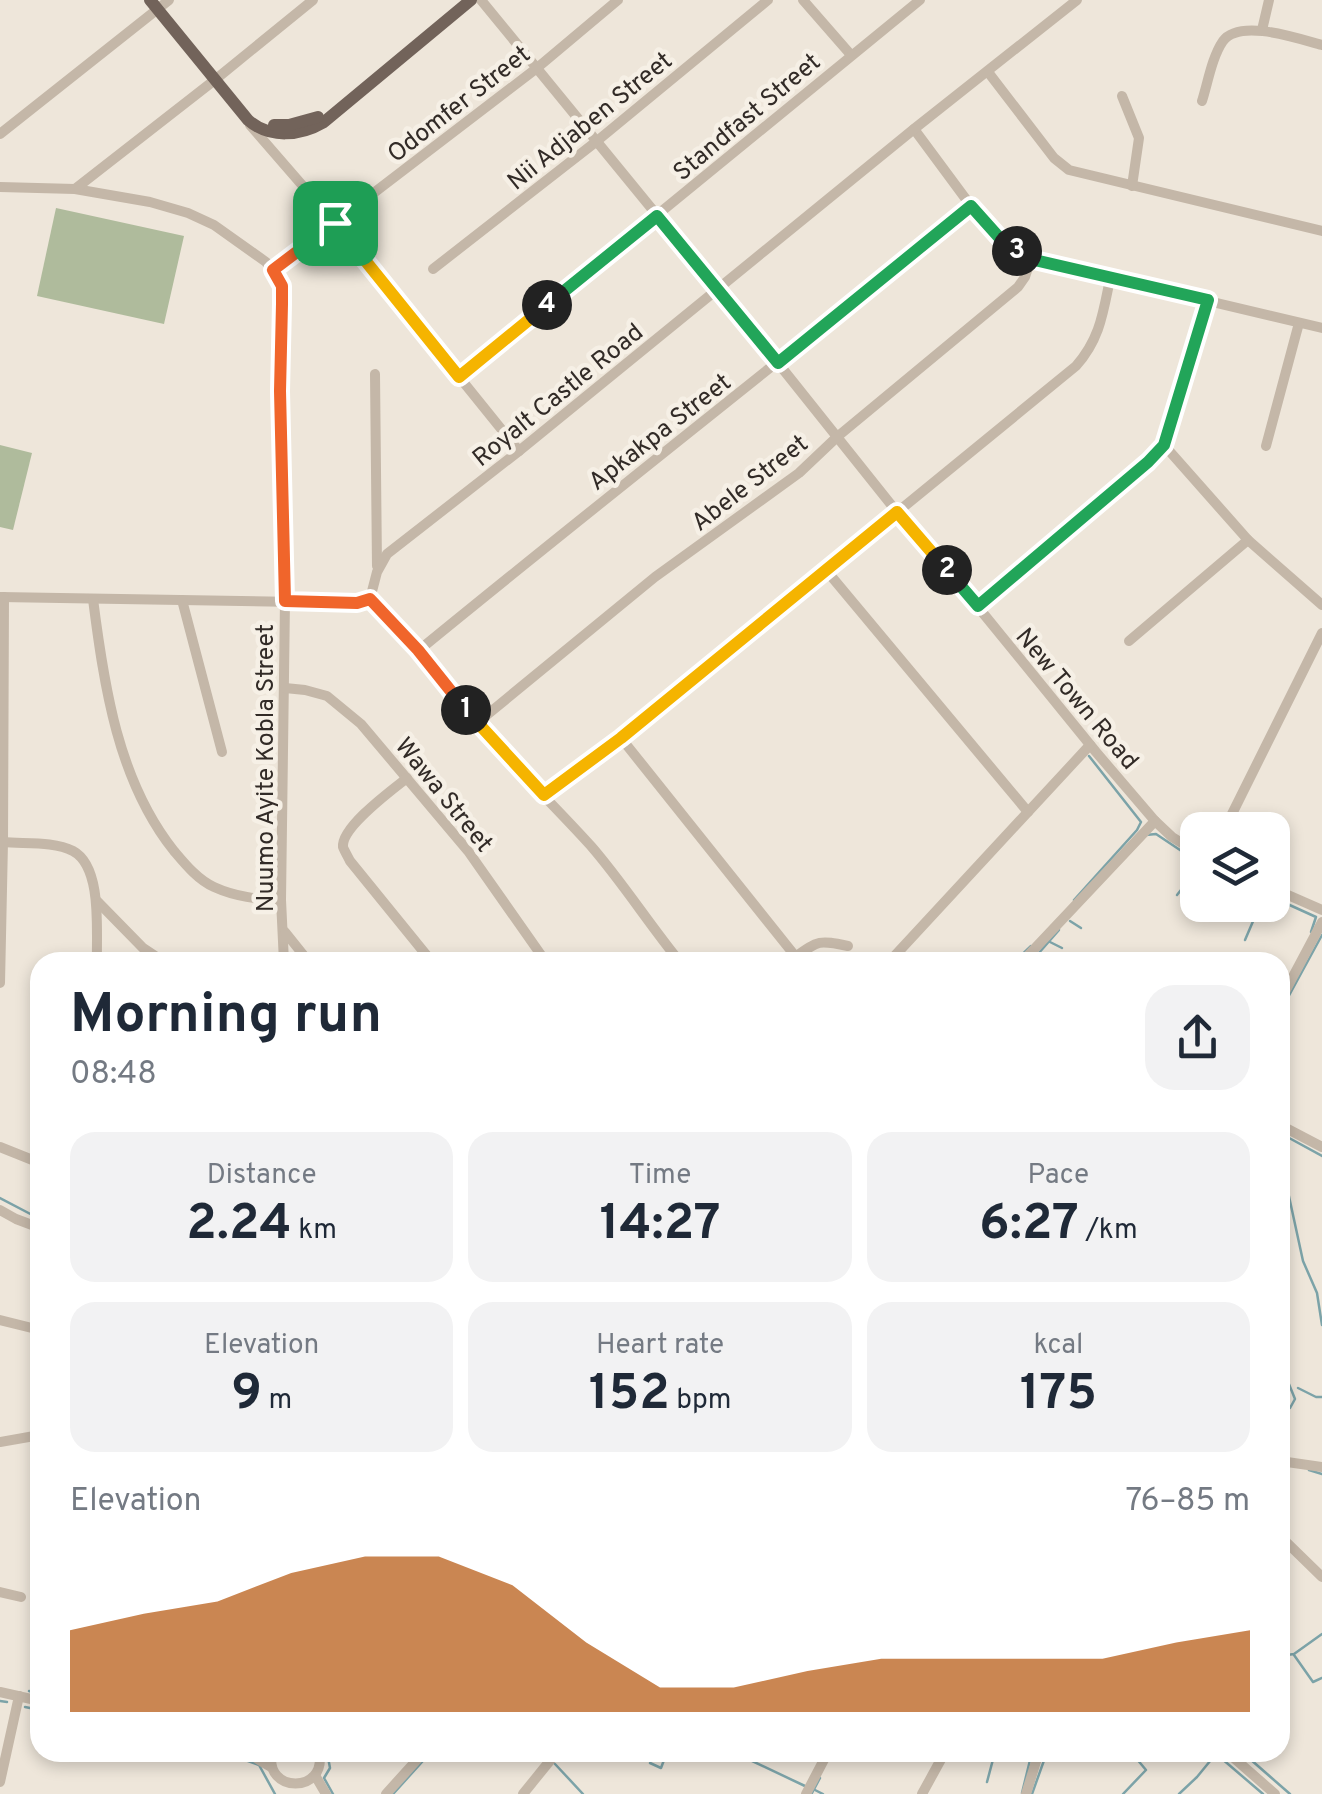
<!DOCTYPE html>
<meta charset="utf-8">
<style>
:root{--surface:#fff;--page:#f2f2f3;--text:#1f2937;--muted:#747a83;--accent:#b45309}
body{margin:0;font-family:Overpass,sans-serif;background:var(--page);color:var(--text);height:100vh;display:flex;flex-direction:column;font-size:38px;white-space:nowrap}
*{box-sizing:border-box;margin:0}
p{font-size:32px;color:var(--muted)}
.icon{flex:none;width:55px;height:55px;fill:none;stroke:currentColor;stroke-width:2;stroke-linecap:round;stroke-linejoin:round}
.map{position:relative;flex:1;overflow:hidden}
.side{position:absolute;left:30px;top:952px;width:1260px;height:810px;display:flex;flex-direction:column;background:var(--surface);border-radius:30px;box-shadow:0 5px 15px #0003}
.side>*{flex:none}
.fabs{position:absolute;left:1180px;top:812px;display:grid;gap:20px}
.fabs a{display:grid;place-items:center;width:110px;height:110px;border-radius:20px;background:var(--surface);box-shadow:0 5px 15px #0003;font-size:50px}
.pin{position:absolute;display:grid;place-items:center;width:85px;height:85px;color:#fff;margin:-42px;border-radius:20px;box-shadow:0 5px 15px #0006}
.km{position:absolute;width:50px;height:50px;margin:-25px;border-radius:50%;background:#222;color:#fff;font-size:28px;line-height:50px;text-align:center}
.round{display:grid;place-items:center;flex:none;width:105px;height:105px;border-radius:30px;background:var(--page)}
.head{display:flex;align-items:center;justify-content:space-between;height:170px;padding:0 40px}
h1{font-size:55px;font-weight:700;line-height:75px}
.figures{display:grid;grid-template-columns:repeat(3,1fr);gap:15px;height:170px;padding:10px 40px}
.figures div{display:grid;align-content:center;border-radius:25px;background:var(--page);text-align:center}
.figures b{font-size:50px;font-weight:700}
.figures small{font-size:28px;font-weight:400}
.figures p{font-size:28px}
.chart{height:280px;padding:20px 40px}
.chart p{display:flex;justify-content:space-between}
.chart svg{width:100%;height:180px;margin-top:10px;fill:var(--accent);opacity:.7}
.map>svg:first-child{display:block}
.grass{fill:#afbb9c}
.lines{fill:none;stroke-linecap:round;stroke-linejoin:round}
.stream{stroke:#7ca3a8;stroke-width:2.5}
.minor{stroke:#c4b7a8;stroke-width:10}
.major{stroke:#72635a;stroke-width:12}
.split-1-casing{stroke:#fff;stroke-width:20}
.split-2-casing{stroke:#fff;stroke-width:20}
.split-3-casing{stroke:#fff;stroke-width:20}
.split-4-casing{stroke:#fff;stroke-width:20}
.split-5-casing{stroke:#fff;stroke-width:20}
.split-1{stroke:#f0652b;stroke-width:12}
.split-2{stroke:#f5b400;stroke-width:12}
.split-3{stroke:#22a559;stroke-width:12}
.split-4{stroke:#22a559;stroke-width:12}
.split-5{stroke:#f5b400;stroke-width:12}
.labels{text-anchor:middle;stroke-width:9;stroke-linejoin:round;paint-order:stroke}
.street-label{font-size:25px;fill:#322b27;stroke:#f6f0e6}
</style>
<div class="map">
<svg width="1322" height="1794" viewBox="0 0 1322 1794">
<rect width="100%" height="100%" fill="#eee6da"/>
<g class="grass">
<polygon points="56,208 184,236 164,324 37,296"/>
<polygon points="0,445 32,453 13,530 0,527"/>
</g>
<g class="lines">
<g class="stream">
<polyline points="1146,835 1156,834 1198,862"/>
<polyline points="1177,895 1198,868"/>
<polyline points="1272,897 1316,917 1311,932"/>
<polyline points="1074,900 1137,830 1141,822 1089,756"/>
<polyline points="1070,921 1081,928"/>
<polyline points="1245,940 1260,905"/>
<polyline points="1050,942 1062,948"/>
<polyline points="1014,962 1031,946"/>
<polyline points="1031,962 1059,930"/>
<polyline points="1280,1012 1322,935"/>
<polyline points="1280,1133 1322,1156"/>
<polyline points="1287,1136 1280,1155 1303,1261 1317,1293 1322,1325"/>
<polyline points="0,1198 40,1219"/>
<polyline points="1280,1333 1282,1332"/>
<polyline points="1280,1340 1280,1362 1295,1399 1290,1408 1280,1410"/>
<polyline points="1298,1388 1316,1397 1322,1397"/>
<polyline points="1309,1470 1322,1474"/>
<polyline points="1294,1655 1313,1682 1322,1678"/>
<polyline points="1280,1656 1294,1654 1322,1634"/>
<polyline points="29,1691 40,1694"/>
<polyline points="0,1701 7,1702"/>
<polyline points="25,1707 40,1710"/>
<polyline points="223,1752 259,1765 275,1794"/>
<polyline points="327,1752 330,1768 324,1778 333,1794"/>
<polyline points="733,1752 805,1786"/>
<polyline points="1214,1752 1263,1794"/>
<polyline points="1242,1752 1290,1794"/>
<polyline points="1153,1759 1158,1752"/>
<polyline points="650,1763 661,1768 667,1752"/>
<polyline points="555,1764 583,1794"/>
<polyline points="987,1782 995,1752"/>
<polyline points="815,1790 823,1794"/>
<polyline points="812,1793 820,1778"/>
<polyline points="1022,1793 1032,1752"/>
<polyline points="393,1794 431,1752"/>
<polyline points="1032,1794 1047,1752"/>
<polyline points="1123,1794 1146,1770 1131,1752"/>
<polyline points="1179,1794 1197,1777 1215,1755"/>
</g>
<g class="minor">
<polyline points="481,0 778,363 897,512 978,607 1096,752 1155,821 1172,837 1198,853"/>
<polyline points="803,0 851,55"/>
<polyline points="1262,30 1269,0"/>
<polyline points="988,72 1054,158 1069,170 1322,231"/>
<polyline points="1122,96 1139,138 1132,186"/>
<path d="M1202 101C1208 82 1212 57 1223 41 1240 18 1299 39 1322 45"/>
<polyline points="250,125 335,223 519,451"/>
<polyline points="914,129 971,206 1005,244 1031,259 1322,328"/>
<polyline points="0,134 169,0"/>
<polyline points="0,187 75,189 150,202 188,213 214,225 266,262 279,278 282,304 280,391 285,601 281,900 284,962"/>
<polyline points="75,189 216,79 313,0"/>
<polyline points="433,269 597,141 768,0"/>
<polyline points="273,270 537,68 618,0"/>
<polyline points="375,374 377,566"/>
<polyline points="459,377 920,0"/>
<polyline points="1164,445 1248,540 1322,605"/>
<polyline points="1266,446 1299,323"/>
<polyline points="826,570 1028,812"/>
<polyline points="0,597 357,603 370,599"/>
<path d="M93 599C104 686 118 781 174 851 185 864 198 880 214 887 236 897 257 899 281 900"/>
<polyline points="370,599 377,572 387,554 519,451 914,129 1077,0"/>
<path d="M370 599C409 637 440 680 475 722 512 765 553 804 591 846 623 883 649 924 680 962"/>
<polyline points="182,600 222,752"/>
<polyline points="978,607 1148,463 1164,445 1208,300"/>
<polyline points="1129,641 1248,540"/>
<path d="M418 651C601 501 788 355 971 206"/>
<polyline points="285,688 305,690 327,696 361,724 468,851 546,962"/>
<polyline points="477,723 655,577 799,473 837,437 1018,287 1025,277 1031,259"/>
<polyline points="621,738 800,962"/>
<path d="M407 778C392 790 341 827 343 847 344 850 348 857 350 861L432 962"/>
<path d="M543 795 621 738 1076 366C1100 339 1103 313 1110 279"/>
<polyline points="1224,830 1322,633"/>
<path d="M3 842C25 844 54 841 73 851 103 867 96 933 97 962"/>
<polyline points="1272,888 1322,910"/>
<polyline points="97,901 143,948 164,962"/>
<polyline points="285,932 309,962"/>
<path d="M795 957C819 940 819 940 848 946"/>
<polyline points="889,962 1090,745"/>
<polyline points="1022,962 1155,821"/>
<polyline points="0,983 3,842 4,597"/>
<polyline points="1280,1001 1322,922"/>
<polyline points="1280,1125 1322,1147"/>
<polyline points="0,1147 40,1163"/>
<polyline points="0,1210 16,1219 40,1228"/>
<polyline points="0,1320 40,1330"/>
<polyline points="0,1442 40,1435"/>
<polyline points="1280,1461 1322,1467"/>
<polyline points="1280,1536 1322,1577"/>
<polyline points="0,1592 21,1597"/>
<polyline points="0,1692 40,1701"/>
<polyline points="246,1752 271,1767"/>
<path d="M272 1752C263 1794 328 1794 319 1752"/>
<polyline points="1227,1752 1275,1794"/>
<polyline points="316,1777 326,1794"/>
<polyline points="0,1782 19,1696"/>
<polyline points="386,1794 424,1752"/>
<polyline points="523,1794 557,1752"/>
<polyline points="806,1794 828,1752"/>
<polyline points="922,1794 945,1752"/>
<polyline points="1026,1794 1039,1752"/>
</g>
<g class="major">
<path d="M150 0 248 120C270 139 300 136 324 122L471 0"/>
<polyline points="274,125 289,125 318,117"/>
</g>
</g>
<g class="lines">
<g class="split-1-casing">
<polyline id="split-1" points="335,223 273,270 282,286 282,304 280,391 285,601 357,603 370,599 418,650 466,710"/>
</g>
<g class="split-2-casing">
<polyline id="split-2" points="466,710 544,795 621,738 897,512 947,570"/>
</g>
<g class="split-3-casing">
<polyline id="split-3" points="947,570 978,606 1148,462 1164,445 1208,300 1030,259 1017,251"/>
</g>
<g class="split-4-casing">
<polyline id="split-4" points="547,305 657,216 778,363 971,206 1005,244 1017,251"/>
</g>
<g class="split-5-casing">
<polyline id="split-5" points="335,223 459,377 547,305"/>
</g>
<use href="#split-1" class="split-1"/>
<use href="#split-2" class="split-2"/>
<use href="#split-3" class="split-3"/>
<use href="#split-4" class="split-4"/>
<use href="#split-5" class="split-5"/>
</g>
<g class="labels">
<g class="street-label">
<text transform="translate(458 103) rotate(-38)" y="9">Odomfer Street</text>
<text transform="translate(746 116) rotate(-40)" y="9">Standfast Street</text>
<text transform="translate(589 120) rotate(-39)" y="9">Nii Adjaben Street</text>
<text transform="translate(557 394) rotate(-39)" y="9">Royalt Castle Road</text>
<text transform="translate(659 431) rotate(-38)" y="9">Apkakpa Street</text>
<text transform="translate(749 482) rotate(-38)" y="9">Abele Street</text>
<text transform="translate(1078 698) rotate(50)" y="9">New Town Road</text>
<text transform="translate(264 768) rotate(-90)" y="9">Nuumo Ayite Kobla Street</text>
<text transform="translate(445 794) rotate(51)" y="9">Wawa Street</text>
</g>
</g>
</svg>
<div class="fabs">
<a><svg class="icon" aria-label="layers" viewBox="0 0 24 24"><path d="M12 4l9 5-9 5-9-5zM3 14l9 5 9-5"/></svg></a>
</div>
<div class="pin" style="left:335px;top:223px;background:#1e9e55"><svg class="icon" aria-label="arrive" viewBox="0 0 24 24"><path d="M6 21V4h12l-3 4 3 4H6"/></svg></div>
<b class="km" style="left:466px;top:710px">1</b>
<b class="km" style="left:947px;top:570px">2</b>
<b class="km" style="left:1017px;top:251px">3</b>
<b class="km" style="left:547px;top:305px">4</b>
<section class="side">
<div class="head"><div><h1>Morning run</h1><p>08:48</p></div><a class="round"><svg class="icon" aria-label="share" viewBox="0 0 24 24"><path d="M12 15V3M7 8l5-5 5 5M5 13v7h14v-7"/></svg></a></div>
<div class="figures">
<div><p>Distance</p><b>2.24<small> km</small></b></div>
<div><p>Time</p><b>14:27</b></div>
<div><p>Pace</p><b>6:27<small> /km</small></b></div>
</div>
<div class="figures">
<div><p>Elevation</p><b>9<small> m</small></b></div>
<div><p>Heart rate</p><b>152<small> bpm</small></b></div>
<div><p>kcal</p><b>175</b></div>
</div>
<div class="chart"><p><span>Elevation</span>76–85 m</p>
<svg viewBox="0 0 160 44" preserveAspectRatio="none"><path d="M0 44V24L10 20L20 17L30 10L40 6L50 6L60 13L70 27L80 38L90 38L100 34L110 31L120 31L130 31L140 31L150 27L160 24V44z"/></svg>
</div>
</section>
</div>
